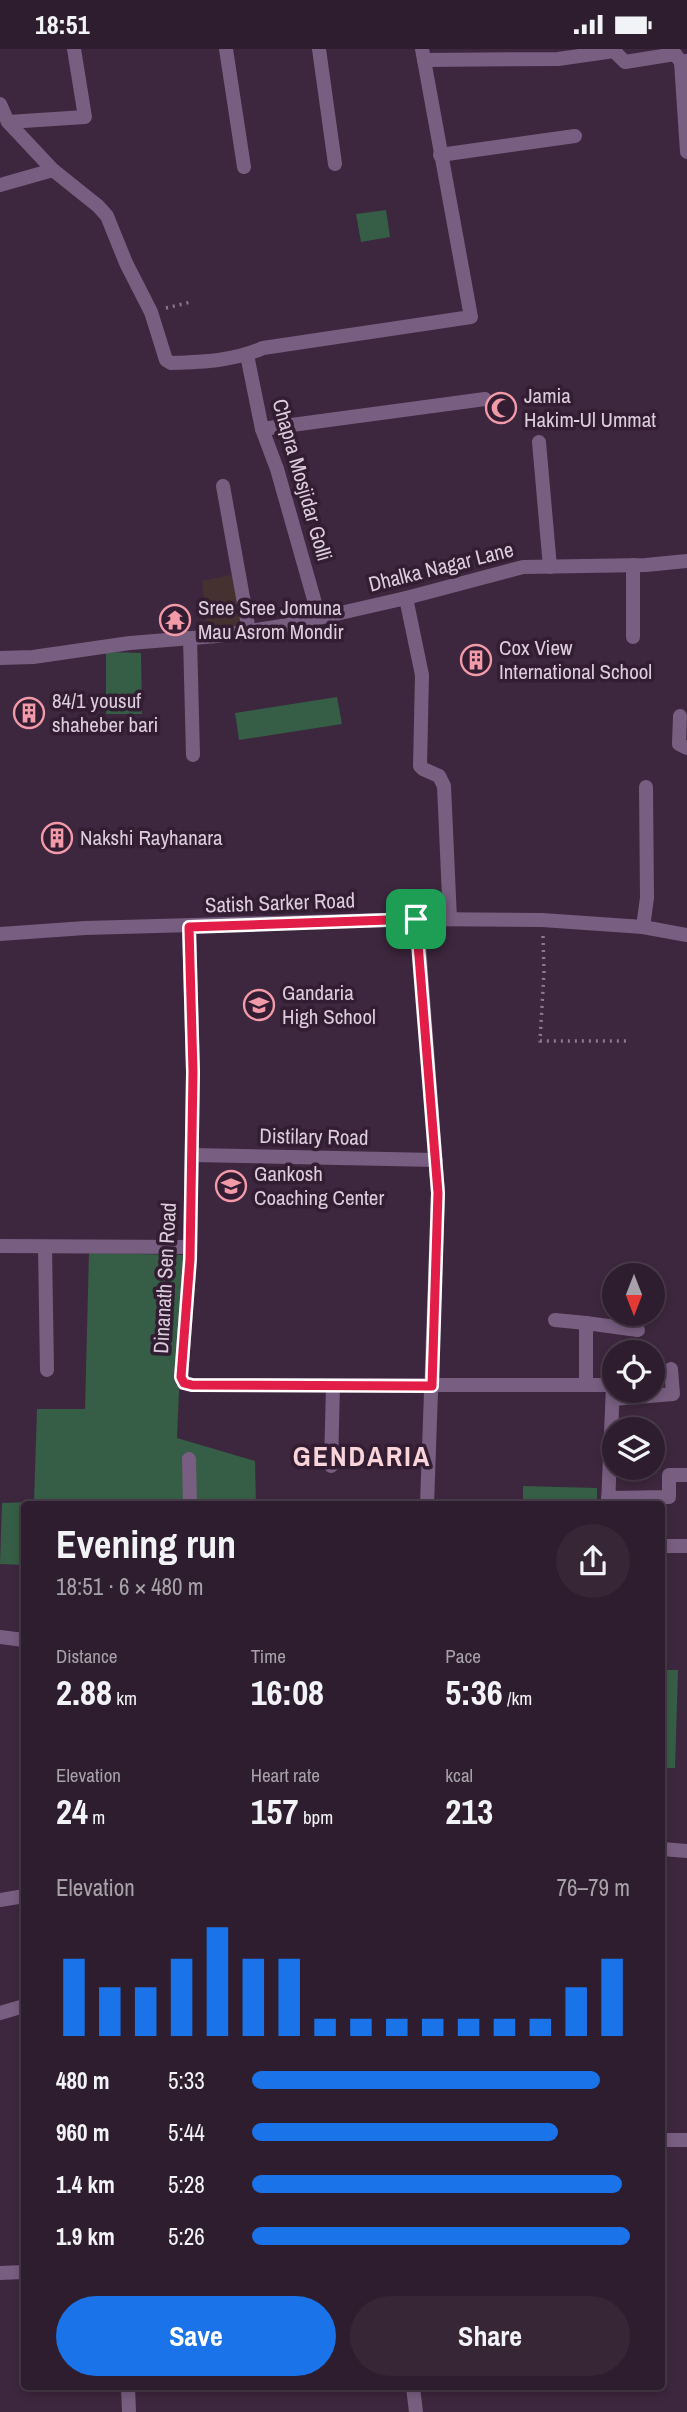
<!DOCTYPE html>
<meta charset="utf-8">
<style>
:root{--surface:#2e1d2e;--page:#362636;--text:#f1f3f6;--muted:#a7a2aa;--line:#493b4a;--accent:#1a73e8}
body{margin:0;font-family:"Archivo Narrow",sans-serif;background:var(--page);color:var(--text);height:100vh;display:flex;flex-direction:column;font-size:26px;white-space:nowrap}
*{box-sizing:border-box;margin:0}
p{font-size:23px;color:var(--muted)}
.icon{flex:none;width:38px;height:38px;fill:none;stroke:currentColor;stroke-width:2;stroke-linecap:round;stroke-linejoin:round}
.map{position:relative;flex:1;overflow:hidden}
.drawer{position:absolute;left:21px;top:1452px;width:644px;height:889px;display:flex;flex-direction:column;background:var(--surface);border-radius:7px;box-shadow:0 4px 10px #0003,0 0 0 2px var(--line)}
.drawer>*{flex:none}
.needle{width:46px;rotate:180deg}
.tools{position:absolute;left:602px;top:1214px;display:grid;gap:14px}
.tools a{display:grid;place-items:center;width:63px;height:63px;border-radius:50%;background:var(--surface);box-shadow:0 4px 10px #0003,0 0 0 2px var(--line);font-size:35px}
.pin{position:absolute;display:grid;place-items:center;width:60px;height:60px;color:#fff;margin:-30px;border-radius:14px;box-shadow:0 4px 10px #0006}
.round{display:grid;place-items:center;flex:none;width:74px;height:74px;border-radius:37px;background:var(--page)}
.overview{display:flex;align-items:center;justify-content:space-between;height:119px;padding:0 35px}
h1{font-size:38px;font-weight:700;line-height:52px}
.metrics{display:grid;grid-template-columns:repeat(3,1fr);gap:10px;height:119px;padding:7px 35px}
.metrics div{display:grid;align-content:center}
.metrics b{font-size:35px;font-weight:700}
.metrics small{font-size:19px;font-weight:400}
.metrics p{font-size:19px}
.chart{height:196px;padding:14px 35px}
.chart p{display:flex;justify-content:space-between}
.chart svg{width:100%;height:126px;margin-top:7px;stroke:var(--accent);stroke-width:6}
.action{display:flex;gap:14px;margin-top:auto;padding:14px 35px}
.action a{flex:1;height:80px;border-radius:42px;background:var(--accent);color:#fff;font-size:28px;font-weight:700;line-height:80px;text-align:center}
.action a+a{background:var(--page);color:var(--text)}
ul{padding:0 35px;list-style:none;font-size:23px}
li{display:grid;grid-template-columns:112px 84px 1fr;align-items:center;height:52px}
li i{height:18px;border-radius:9px;background:var(--accent)}
.status{display:flex;justify-content:space-between;align-items:center;height:49px;padding:0 35px;background:var(--surface);direction:ltr}
.status svg{height:19px;fill:currentColor}
.map>svg:first-child{display:block}
.industrial{fill:#463131}
.green{fill:#365d45}
.lines{fill:none;stroke-linecap:round;stroke-linejoin:round}
.path{stroke:#8c7a8c;stroke-width:3.5;stroke-dasharray:2 5;stroke-linecap:butt}
.street{stroke:#785e80;stroke-width:14}
.route-casing{stroke:#fff;stroke-width:14}
.route{stroke:#e11d48;stroke-width:9}
.labels{text-anchor:middle;stroke-width:7;stroke-linejoin:round;paint-order:stroke}
.poi-label{font-size:21px;fill:#dbcddb;stroke:#331d33;text-anchor:start}
.street-label{font-size:21px;fill:#dbcddb;stroke:#331d33}
.district-label{font-size:28px;font-weight:bold;letter-spacing:2px;fill:#f9d5da;stroke:#331d33}
</style>
<div class="status"><b>18:51</b><svg viewBox="0 0 49 12"><path d="M0 12V9h3v3zM5 12V6h3v6zM10 12V3h3v9zM15 12V0h3v12zM26 1h20v11H26zM47 4h2v5h-2z"/></svg></div>
<div class="map">
<svg width="687" height="2363" viewBox="0 0 687 2363">
<rect width="100%" height="100%" fill="#3d273e"/>
<polygon class="industrial" points="234,525 244,579 208,584 202,532"/>
<g class="green">
<polygon points="386,161 390,188 361,193 356,165"/>
<polygon points="106,603 141,604 142,665 106,665"/>
<polygon points="337,648 342,675 239,691 235,664"/>
<polygon points="89,1204 185,1206 177,1389 255,1412 256,1456 24,1456 24,1516 0,1515 2,1454 34,1453 37,1360 85,1360"/>
<polygon points="523,1437 597,1439 597,1456 523,1456"/>
<polygon points="662,1621 678,1621 675,1719 662,1719"/>
</g>
<g class="lines">
<g class="path">
<polyline points="166,259 191,253"/>
<polyline points="543,887 544,923 540,992 630,992"/>
</g>
<g class="street">
<polyline points="226,0 244,118"/>
<polyline points="319,0 335,115"/>
<polyline points="424,11 558,10 614,2 625,13 675,5 681,13 687,12"/>
<polyline points="681,13 687,103"/>
<path d="M0 55 8 73 53 121 98 157 107 167 126 214 151 263 166 311 171 314C203 313 234 312 263 299L471 268 422 0"/>
<polyline points="8,73 85,68 74,0"/>
<polyline points="440,106 575,87"/>
<polyline points="0,136 53,121"/>
<polyline points="247,306 262,380 277,420 319,568"/>
<polyline points="262,380 485,350"/>
<polyline points="539,393 550,518"/>
<polyline points="223,437 249,582"/>
<polyline points="406,549 422,626 420,717 423,720 439,727 444,737 450,870"/>
<polyline points="633,588 633,516"/>
<polyline points="190,589 193,706"/>
<polyline points="0,609 33,608 130,594 217,587 288,576 406,549 523,518 646,516 687,512"/>
<polyline points="680,667 679,695 687,699"/>
<polyline points="417,870 438,1144 427,1456"/>
<polyline points="189,878 193,1023 190,1210 181,1328 184,1334 192,1336 613,1336 608,1456"/>
<polyline points="643,878 647,849 646,738"/>
<polyline points="0,885 85,879 417,870 542,871 643,878 687,886"/>
<polyline points="192,1106 436,1111"/>
<polyline points="0,1197 190,1198"/>
<polyline points="45,1198 47,1321"/>
<polyline points="555,1271 586,1274"/>
<polyline points="586,1336 586,1274 638,1281"/>
<polyline points="613,1350 673,1345 671,1320"/>
<polyline points="189,1410 190,1456"/>
<polyline points="331,1417 333,1336"/>
<polyline points="608,1449 669,1448 669,1426 687,1426"/>
<polyline points="662,1497 687,1497"/>
<polyline points="0,1588 24,1591"/>
<polyline points="662,1800 687,1802"/>
<polyline points="0,1851 24,1847"/>
<polyline points="0,1964 24,1957"/>
<polyline points="662,2091 687,2091"/>
<polyline points="0,2224 24,2223"/>
<polyline points="128,2338 129,2363"/>
<polyline points="413,2338 416,2363"/>
</g>
</g>
<g class="lines">
<g class="route-casing">
<polygon id="route" points="416,870 438,1144 432,1337 192,1336 184,1334 181,1328 190,1210 193,1023 189,878"/>
</g>
<use href="#route" class="route"/>
</g>
<defs>
<g id="mosque-ring" transform="scale(1.575)"><circle r="9.5" fill="#331d33" stroke="#f39aa9" stroke-width="1.5"/><path d="M3.5-4.9A6 6 0 1 0 3.5 4.9A5 5 0 1 1 3.5-4.9Z" fill="#f39aa9"/></g>
<g id="temple-ring" transform="scale(1.575)"><circle r="9.5" fill="#331d33" stroke="#f39aa9" stroke-width="1.5"/><path d="M0-6L5-2H3V0L6.5 2.5H4V6H1.5V3h-3V6H-4V2.5H-6.5L-3 0V-2H-5Z" fill="#f39aa9"/></g>
<g id="building-ring" transform="scale(1.575)"><circle r="9.5" fill="#331d33" stroke="#f39aa9" stroke-width="1.5"/><path d="M-4-6H4V6H1V3H-1V6H-4ZM-2.5-4.3h1.7v1.8h-1.7ZM.8-4.3h1.7v1.8H.8ZM-2.5-1h1.7V.8h-1.7ZM.8-1h1.7V.8H.8Z" fill="#f39aa9"/></g>
<g id="school-ring" transform="scale(1.575)"><circle r="9.5" fill="#331d33" stroke="#f39aa9" stroke-width="1.5"/><path d="M0-5L7-2L0 1L-7-2ZM-4 1L0 2.5L4 1V4Q0 6-4 4Z" fill="#f39aa9"/></g>
</defs>
<g fill-rule="evenodd">
<use href="#mosque-ring" x="501" y="359"/>
<use href="#temple-ring" x="175" y="571"/>
<use href="#building-ring" x="476" y="611"/>
<use href="#building-ring" x="29" y="664"/>
<use href="#building-ring" x="57" y="789"/>
<use href="#school-ring" x="259" y="956"/>
<use href="#school-ring" x="231" y="1137"/>
</g>
<g class="labels">
<g class="poi-label">
<text x="524" y="354">Jamia<tspan x="524" dy="24">Hakim-Ul Ummat</tspan></text>
<text x="198" y="566">Sree Sree Jomuna<tspan x="198" dy="24">Mau Asrom Mondir</tspan></text>
<text x="499" y="606">Cox View<tspan x="499" dy="24">International School</tspan></text>
<text x="52" y="659">84/1 yousuf<tspan x="52" dy="24">shaheber bari</tspan></text>
<text x="80" y="796">Nakshi Rayhanara</text>
<text x="282" y="951">Gandaria<tspan x="282" dy="24">High School</tspan></text>
<text x="254" y="1132">Gankosh<tspan x="254" dy="24">Coaching Center</tspan></text>
</g>
<g class="street-label">
<text transform="translate(302 431) rotate(74)" y="7">Chapra Mosjidar Golli</text>
<text transform="translate(441 518) rotate(-14)" y="7">Dhalka Nagar Lane</text>
<text transform="translate(280 854) rotate(-2)" y="7">Satish Sarker Road</text>
<text transform="translate(314 1088) rotate(1)" y="7">Distilary Road</text>
<text transform="translate(165 1229) rotate(-87)" y="7">Dinanath Sen Road</text>
</g>
<g class="district-label">
<text x="362" y="1417">GENDARIA</text>
</g>
</g>
</svg>
<div class="tools">
<a><svg class="needle" viewBox="-14 -14 28 28"><path d="M0-13l5 13h-10z" fill="#e53935"/><path d="M0 13l5-13h-10z" fill="#a7a2aa"/></svg></a>
<a><svg class="icon" aria-label="locate" viewBox="0 0 24 24"><circle cx="12" cy="12" r="6"/><path d="M12 2v4M12 18v4M2 12h4M18 12h4"/></svg></a>
<a><svg class="icon" aria-label="layers" viewBox="0 0 24 24"><path d="M12 4l9 5-9 5-9-5zM3 14l9 5 9-5"/></svg></a>
</div>
<div class="pin" style="left:416px;top:870px;background:#1e9e55"><svg class="icon" aria-label="arrive" viewBox="0 0 24 24"><path d="M6 21V4h12l-3 4 3 4H6"/></svg></div>
<section class="drawer">
<div class="overview"><div><h1>Evening run</h1><p>18:51 · 6 × 480 m</p></div><a class="round"><svg class="icon" aria-label="share" viewBox="0 0 24 24"><path d="M12 15V3M7 8l5-5 5 5M5 13v7h14v-7"/></svg></a></div>
<div class="metrics">
<div><p>Distance</p><b>2.88<small> km</small></b></div>
<div><p>Time</p><b>16:08</b></div>
<div><p>Pace</p><b>5:36<small> /km</small></b></div>
</div>
<div class="metrics">
<div><p>Elevation</p><b>24<small> m</small></b></div>
<div><p>Heart rate</p><b>157<small> bpm</small></b></div>
<div><p>kcal</p><b>213</b></div>
</div>
<div class="chart"><p><span>Elevation</span>76–79 m</p>
<svg viewBox="0 0 160 44" preserveAspectRatio="none"><path d="M5 44V17M15 44V27M25 44V27M35 44V17M45 44V6M55 44V17M65 44V17M75 44V38M85 44V38M95 44V38M105 44V38M115 44V38M125 44V38M135 44V38M145 44V27M155 44V17"/></svg>
</div>
<ul>
<li><b>480 m</b>5:33<i style="width:92%"></i></li>
<li><b>960 m</b>5:44<i style="width:81%"></i></li>
<li><b>1.4 km</b>5:28<i style="width:98%"></i></li>
<li><b>1.9 km</b>5:26<i style="width:100%"></i></li>
</ul>
<div class="action"><a>Save</a><a>Share</a></div>
</section>
</div>
